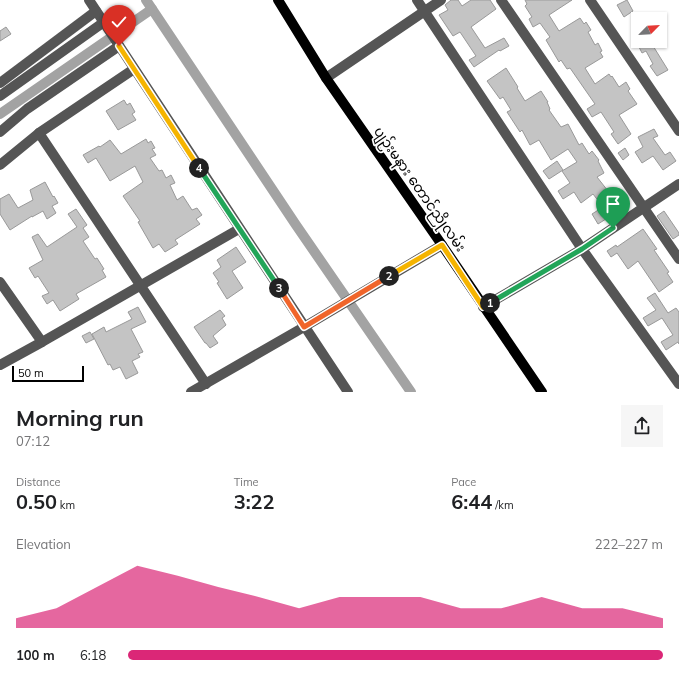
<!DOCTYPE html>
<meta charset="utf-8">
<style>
:root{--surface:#fff;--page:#f6f6f6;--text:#202124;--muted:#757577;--accent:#db2777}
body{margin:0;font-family:Mulish,"Noto Sans Myanmar",sans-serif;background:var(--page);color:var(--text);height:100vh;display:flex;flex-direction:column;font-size:15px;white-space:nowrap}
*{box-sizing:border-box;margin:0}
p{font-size:13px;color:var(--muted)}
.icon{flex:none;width:22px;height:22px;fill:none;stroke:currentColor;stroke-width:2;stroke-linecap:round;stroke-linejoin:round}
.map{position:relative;height:392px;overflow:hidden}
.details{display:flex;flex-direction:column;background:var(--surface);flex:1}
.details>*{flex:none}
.needle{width:26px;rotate:66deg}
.tools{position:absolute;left:631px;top:12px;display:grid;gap:8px}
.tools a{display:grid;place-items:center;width:36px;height:36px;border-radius:0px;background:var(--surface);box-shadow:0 1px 3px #0004;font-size:20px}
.scale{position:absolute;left:12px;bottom:10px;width:72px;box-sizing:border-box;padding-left:4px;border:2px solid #000;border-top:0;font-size:11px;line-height:14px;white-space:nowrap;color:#000;-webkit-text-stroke:3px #fff;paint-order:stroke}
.pin{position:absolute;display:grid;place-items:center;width:34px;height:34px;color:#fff;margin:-41px -17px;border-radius:50% 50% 50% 0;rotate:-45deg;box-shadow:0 0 4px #0007}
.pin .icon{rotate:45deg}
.km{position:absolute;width:20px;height:20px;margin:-10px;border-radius:50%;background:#222;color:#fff;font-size:11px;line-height:20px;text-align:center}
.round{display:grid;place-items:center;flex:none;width:42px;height:42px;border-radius:0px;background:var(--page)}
.overview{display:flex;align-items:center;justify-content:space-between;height:68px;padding:0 16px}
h1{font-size:22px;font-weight:700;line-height:30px}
.metrics{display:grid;grid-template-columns:repeat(3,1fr);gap:6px;height:68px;padding:4px 16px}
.metrics div{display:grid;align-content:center}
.metrics b{font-size:20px;font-weight:700}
.metrics small{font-size:11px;font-weight:400}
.metrics p{font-size:11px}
.chart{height:112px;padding:8px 16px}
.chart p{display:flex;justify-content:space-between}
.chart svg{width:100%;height:72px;margin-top:4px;fill:var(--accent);opacity:.7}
ul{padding:0 16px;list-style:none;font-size:13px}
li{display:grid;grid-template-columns:64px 48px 1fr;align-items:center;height:30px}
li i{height:10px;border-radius:5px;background:var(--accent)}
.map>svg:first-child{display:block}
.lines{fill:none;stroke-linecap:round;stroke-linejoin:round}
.canal{stroke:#a3a3a3;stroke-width:10}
.building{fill:#c4c4c4;stroke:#999}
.minor{stroke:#555;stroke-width:10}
.major{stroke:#000;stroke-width:10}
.split-1-casing{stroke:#fff;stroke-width:8}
.split-2-casing{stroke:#fff;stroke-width:8}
.split-3-casing{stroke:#fff;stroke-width:8}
.split-4-casing{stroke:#fff;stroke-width:8}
.split-5-casing{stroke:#fff;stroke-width:8}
.split-1{stroke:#22a559;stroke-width:5}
.split-2{stroke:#f5b400;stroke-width:5}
.split-3{stroke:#f0652b;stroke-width:5}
.split-4{stroke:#22a559;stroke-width:5}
.split-5{stroke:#f5b400;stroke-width:5}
.labels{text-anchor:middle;stroke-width:3.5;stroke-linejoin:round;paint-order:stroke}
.street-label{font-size:14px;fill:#000;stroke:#fff}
</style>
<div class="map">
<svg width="679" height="392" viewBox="0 0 679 392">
<rect width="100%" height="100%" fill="#fff"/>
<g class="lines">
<g class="canal">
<polyline points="146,0 296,225 411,392"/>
<polyline points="0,114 152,9"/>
</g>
</g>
<g class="building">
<polygon points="451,0 458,0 462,6 471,0 490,0 496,9 471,27 485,48 504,38 509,46 500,51 499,50 474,67 469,60 476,56 460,32 453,36 439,15 448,10 445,5"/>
<polygon points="525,0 572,0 549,15 559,31 580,18 584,24 586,22 591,30 588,32 595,45 598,43 602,51 600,52 603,57 585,68 595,84 609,74 611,77 612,76 619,87 626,82 630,89 628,91 637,104 619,115 631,134 618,144 611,134 614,132 601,112 592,117 587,109 595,104 570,68 567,69 561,60 559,62 546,40 550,37 540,23 533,27 529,19 532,17 525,6 527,4"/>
<polygon points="627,0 633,11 624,17 617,5"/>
<polygon points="6,27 11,34 0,41 0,31"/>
<polygon points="645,41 650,41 668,70 657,76 650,66 653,64 646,51 642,53 638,45"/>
<polygon points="506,68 518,87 517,88 525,101 541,91 548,102 547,102 550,109 549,110 561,127 568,124 579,145 582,143 589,154 592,151 599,160 598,161 604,173 597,177 608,191 611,188 623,204 620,206 623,211 616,216 614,214 598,224 592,214 603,207 593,194 581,203 574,192 563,199 558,191 570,183 562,171 577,162 568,149 551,160 539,140 530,145 522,130 520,132 507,112 511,110 503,97 500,99 487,81"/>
<polygon points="124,100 127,105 130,103 135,112 132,114 136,120 118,130 106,111"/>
<polygon points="654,129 658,136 653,138 665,155 670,152 676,161 663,170 653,156 642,163 635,152 643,147 638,137"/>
<polygon points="146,139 148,143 151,141 155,148 152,149 156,155 150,158 159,171 162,170 166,178 171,175 175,183 170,185 177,200 183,196 192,210 197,208 202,215 196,219 200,224 175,240 178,244 165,252 159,244 153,248 138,222 140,221 123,196 143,182 135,166 110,181 96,158 88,163 83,155 99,146 100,147 110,140 121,154"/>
<polygon points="625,148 629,155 623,160 618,153"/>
<polygon points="557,161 563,170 549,179 543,171"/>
<polygon points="45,182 53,197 54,196 58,203 52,206 56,213 47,219 43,211 32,217 32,216 10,230 0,214 0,199 9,194 18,208 33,200 30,190"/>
<polygon points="76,209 87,225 83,228 89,237 83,241 95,259 97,258 104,269 102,270 106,277 76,294 79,299 60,311 53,300 47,304 42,296 49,293 38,276 35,278 29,268 43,260 32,237 38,234 47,247 77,227 68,214"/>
<polygon points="664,211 679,233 679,235 673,239 657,216"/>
<polygon points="643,229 657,249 654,250 669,272 667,273 673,282 659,292 638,261 628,269 617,253 611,257 607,251 616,245 617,247"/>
<polygon points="236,247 246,262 232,271 243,288 227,299 217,283 219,282 213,273 221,267 217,260"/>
<polygon points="655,293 668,313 676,308 679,312 679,344 678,342 666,350 661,342 673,335 662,318 648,326 643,318 656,310 647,298"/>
<polygon points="138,307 146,322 131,329 143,352 138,354 140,357 132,361 138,373 126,379 120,367 113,370 110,364 108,365 92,334 104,327 106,332 132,319 128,312"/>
<polygon points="220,310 225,316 222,318 226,325 213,336 218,343 210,348 206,343 205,343 194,327"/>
<polygon points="90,332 94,339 86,343 82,336"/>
</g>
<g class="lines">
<g class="minor">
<polyline points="89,0 348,392"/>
<polyline points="417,0 582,249 679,384"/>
<polyline points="501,0 679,259"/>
<polyline points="590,0 679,131"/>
<polyline points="326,78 441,0"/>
<polyline points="0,83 96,11"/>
<polyline points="0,96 104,22"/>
<polyline points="0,132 27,109 119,46"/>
<polyline points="39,133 206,384"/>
<polyline points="0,165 39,133 134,69"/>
<polyline points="0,282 42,342 0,365"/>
<polyline points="483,307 582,249 679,184"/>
<polyline points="42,342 239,229"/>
<polyline points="191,392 304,327 442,245"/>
</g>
<polyline class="major" points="278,0 326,78 442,245 542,392"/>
</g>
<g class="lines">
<g class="split-1-casing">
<polyline id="split-1" points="490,303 582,249 613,228"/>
</g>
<g class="split-2-casing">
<polyline id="split-2" points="389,276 442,245 483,307 490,303"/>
</g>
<g class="split-3-casing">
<polyline id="split-3" points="279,288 304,327 389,276"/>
</g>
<g class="split-4-casing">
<polyline id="split-4" points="199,168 279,288"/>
</g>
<g class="split-5-casing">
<polyline id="split-5" points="119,46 199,168"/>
</g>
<use href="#split-1" class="split-1"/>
<use href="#split-2" class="split-2"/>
<use href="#split-3" class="split-3"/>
<use href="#split-4" class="split-4"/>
<use href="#split-5" class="split-5"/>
</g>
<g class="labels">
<g class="street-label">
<text transform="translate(420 189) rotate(55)" y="5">ပျဉ်းမနား တောင်ညိုလမ်း</text>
</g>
</g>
</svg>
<div class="tools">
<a><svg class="needle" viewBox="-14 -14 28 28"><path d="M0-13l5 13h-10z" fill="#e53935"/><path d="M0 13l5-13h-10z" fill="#757577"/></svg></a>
</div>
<div class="scale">50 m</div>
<div class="pin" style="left:613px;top:228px;background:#1e9e55"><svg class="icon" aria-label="arrive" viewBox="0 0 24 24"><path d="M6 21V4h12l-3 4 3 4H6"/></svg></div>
<div class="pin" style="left:119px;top:46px;background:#d93025"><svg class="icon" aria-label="check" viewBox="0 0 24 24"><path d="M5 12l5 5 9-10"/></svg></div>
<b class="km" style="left:490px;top:303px">1</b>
<b class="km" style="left:389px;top:276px">2</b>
<b class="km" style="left:279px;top:288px">3</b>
<b class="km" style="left:199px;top:168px">4</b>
</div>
<section class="details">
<div class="overview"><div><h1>Morning run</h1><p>07:12</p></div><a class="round"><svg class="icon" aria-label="share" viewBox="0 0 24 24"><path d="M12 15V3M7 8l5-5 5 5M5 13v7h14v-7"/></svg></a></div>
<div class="metrics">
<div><p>Distance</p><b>0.50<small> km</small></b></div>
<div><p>Time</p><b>3:22</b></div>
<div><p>Pace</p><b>6:44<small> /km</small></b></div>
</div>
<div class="chart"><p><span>Elevation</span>222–227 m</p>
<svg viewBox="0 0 160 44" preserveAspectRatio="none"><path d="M0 44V38L10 32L20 19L30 6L40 12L50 19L60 25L70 32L80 25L90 25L100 25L110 32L120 32L130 25L140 32L150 32L160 38V44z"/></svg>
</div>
<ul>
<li><b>100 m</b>6:18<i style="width:100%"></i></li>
</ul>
</section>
